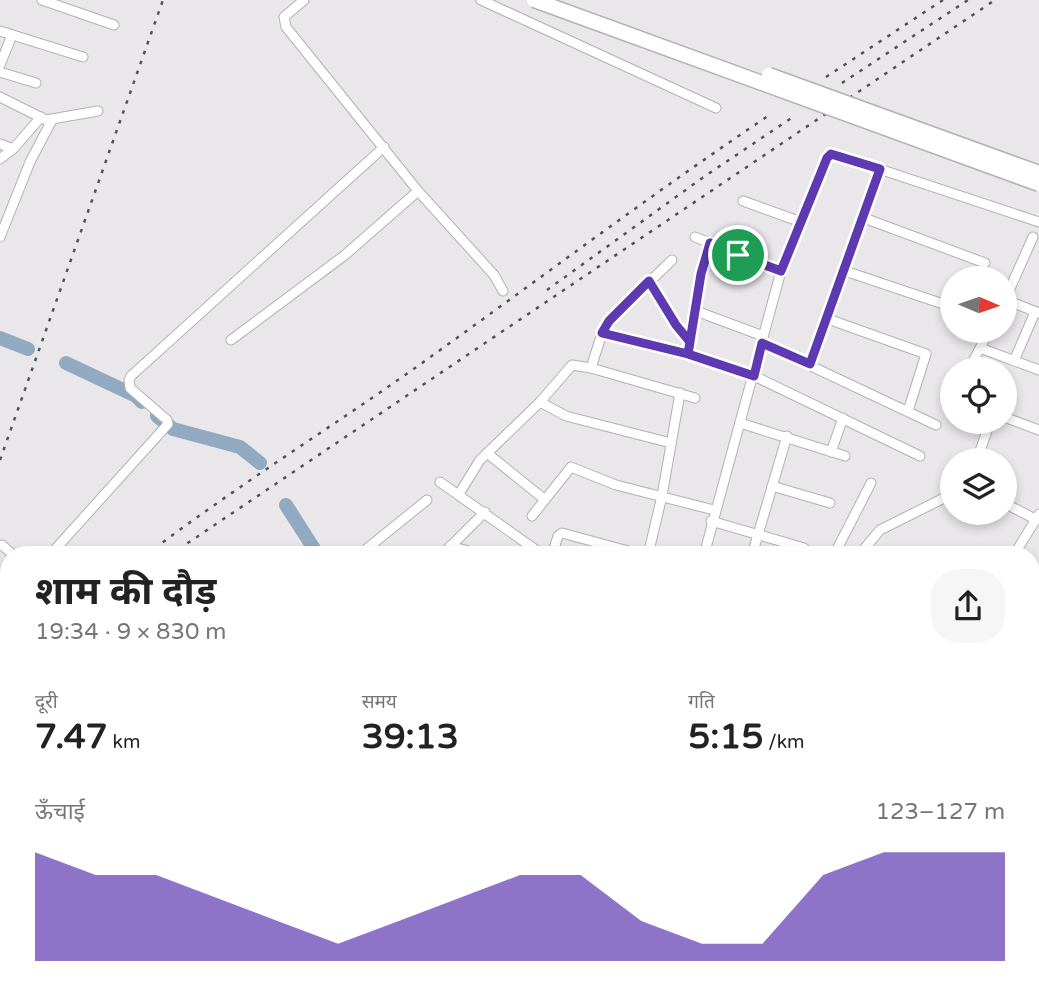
<!DOCTYPE html>
<html lang="hi">
<meta charset="utf-8">
<style>
:root{--surface:#fff;--page:#f6f6f6;--text:#222;--muted:#767676;--accent:#5e3ab2}
body{margin:0;font-family:"Varela Round","Noto Sans Devanagari",sans-serif;background:var(--page);color:var(--text);height:100vh;display:flex;flex-direction:column;font-size:26px;white-space:nowrap}
*{box-sizing:border-box;margin:0}
p{font-size:23px;color:var(--muted)}
.icon{flex:none;width:38px;height:38px;fill:none;stroke:currentColor;stroke-width:2;stroke-linecap:round;stroke-linejoin:round}
.map{position:relative;flex:1;overflow:hidden}
.drawer{position:absolute;left:0px;top:546px;width:1040px;height:448px;display:flex;flex-direction:column;background:var(--surface);border-radius:28px 28px 0 0;box-shadow:0 4px 10px #0003}
.drawer>*{flex:none}
.needle{width:46px;rotate:92deg}
.controls{position:absolute;left:940px;top:266px;display:grid;gap:14px}
.controls a{display:grid;place-items:center;width:77px;height:77px;border-radius:50%;background:var(--surface);box-shadow:0 4px 10px #0003;font-size:35px}
.pin{position:absolute;display:grid;place-items:center;width:60px;height:60px;color:#fff;margin:-30px;border:4px solid #fff;border-radius:50%;box-shadow:0 2px 7px #0007}
.round{display:grid;place-items:center;flex:none;width:74px;height:74px;border-radius:28px;background:var(--page)}
.head{display:flex;align-items:center;justify-content:space-between;height:119px;padding:0 35px}
h1{font-size:38px;font-weight:700;line-height:52px}
.figures{display:grid;grid-template-columns:repeat(3,1fr);gap:10px;height:119px;padding:7px 35px}
.figures div{display:grid;align-content:center}
.figures b{font-size:35px;font-weight:700}
.figures small{font-size:19px;font-weight:400}
.figures p{font-size:19px}
.chart{height:196px;padding:14px 35px}
.chart p{display:flex;justify-content:space-between}
.chart svg{width:100%;height:126px;margin-top:7px;fill:var(--accent);opacity:.7}
.map>svg:first-child{display:block}
.lines{fill:none;stroke-linecap:round;stroke-linejoin:round}
.stream{stroke:#91aac2;stroke-width:2.5}
.river{stroke:#91aac2;stroke-width:14}
.minor-casing{stroke:#b3b1b3;stroke-width:11}
.minor{stroke:#fff;stroke-width:9}
.rail{stroke:#545354;stroke-width:2.5;stroke-dasharray:3.5 7;stroke-linecap:butt}
.trunk-bridge-casing{stroke:#b3b1b3;stroke-width:17;stroke-linecap:butt}
.trunk-bridge{stroke:#fff;stroke-width:14}
.route-casing{stroke:#fff;stroke-width:14}
.route{stroke:#5e3ab2;stroke-width:9}
</style>
<div class="map">
<svg width="1039" height="994" viewBox="0 0 1039 994">
<rect width="100%" height="100%" fill="#e9e7e9"/>
<g class="lines">
<g class="stream">
<polyline points="1031,601 1039,588"/>
<polyline points="891,994 892,985"/>
</g>
<g class="river">
<polyline points="0,338 28,349"/>
<polyline points="66,363 136,396 142,402"/>
<polyline points="157,416 173,429 240,447 260,463"/>
<polyline points="286,505 318,555"/>
<polyline points="500,994 505,985"/>
</g>
<g class="minor-casing">
<g id="minor">
<polyline points="42,0 114,25"/>
<polyline points="304,0 284,17 286,27 418,191 494,275 503,291"/>
<polyline points="481,0 716,108"/>
<polyline points="0,31 83,57"/>
<polyline points="0,65 12,35"/>
<polyline points="0,72 36,83"/>
<polyline points="0,97 46,120 98,111"/>
<polyline points="0,144 13,149"/>
<polyline points="0,159 13,149 41,117"/>
<polyline points="743,201 801,222"/>
<polyline points="864,218 985,263"/>
<polyline points="0,237 30,162 52,120"/>
<polyline points="695,237 781,271"/>
<polyline points="845,271 952,307"/>
<polyline points="649,281 676,325 689,342"/>
<polyline points="1006,300 1039,313"/>
<polyline points="1004,302 1033,237"/>
<polyline points="696,311 701,273 711,243"/>
<polyline points="828,319 926,354 908,411"/>
<polyline points="602,333 609,321 672,260"/>
<polyline points="231,340 345,255 418,191"/>
<polyline points="762,343 936,425"/>
<polyline points="980,348 1039,370"/>
<polyline points="687,354 694,314 696,311 763,336"/>
<polyline points="1014,361 1035,312"/>
<polyline points="810,364 880,169"/>
<polyline points="591,368 602,333 702,358 754,376 920,456"/>
<polyline points="969,369 989,331"/>
<polyline points="540,402 566,416 671,443"/>
<polyline points="1004,417 1039,430"/>
<polyline points="740,423 845,456"/>
<polyline points="831,452 843,418"/>
<polyline points="487,453 544,499"/>
<polyline points="977,460 990,422"/>
<polyline points="440,482 543,555"/>
<polyline points="772,486 830,503"/>
<polyline points="459,494 480,460 540,402 572,365 591,368 695,398"/>
<polyline points="1004,503 1037,520"/>
<polyline points="532,516 571,467 616,485 714,510"/>
<polyline points="711,521 804,548"/>
<polyline points="2,545 13,555"/>
<polyline points="450,546 483,555"/>
<polyline points="50,555 168,424 167,420 130,388 129,380 131,376 384,147"/>
<polyline points="359,555 427,500"/>
<polyline points="442,555 485,512"/>
<polyline points="552,555 558,536 562,533 643,555"/>
<polyline points="648,555 662,496 680,393"/>
<polyline points="704,555 781,271 828,155 834,154 1039,222"/>
<polyline points="752,555 787,436"/>
<polyline points="834,555 871,483"/>
<polyline points="859,555 880,530 952,494"/>
<polyline points="1014,555 1039,514"/>
<polyline points="1031,622 1031,620"/>
<polyline points="0,627 9,622"/>
<polyline points="1031,667 1039,671"/>
<polyline points="1031,692 1039,696"/>
<polyline points="1031,749 1039,752"/>
<polyline points="0,779 9,771"/>
<polyline points="0,852 9,844"/>
<polyline points="0,948 9,961"/>
<polyline points="1031,957 1039,966"/>
<polyline points="1031,982 1039,972"/>
<polyline points="26,985 32,994"/>
<polyline points="93,985 93,994"/>
<polyline points="165,985 165,994"/>
<polyline points="233,985 233,994"/>
<polyline points="609,985 617,994"/>
<polyline points="752,985 763,992"/>
<polyline points="938,985 947,994"/>
<polyline points="1001,985 1010,994"/>
<polyline points="526,990 534,994"/>
<polyline points="292,994 293,985"/>
<polyline points="372,994 376,985"/>
<polyline points="568,994 572,985"/>
<polyline points="646,994 650,985"/>
<polyline points="699,994 700,985"/>
<polyline points="832,994 833,985"/>
<polyline points="898,994 901,985"/>
<polyline points="1019,994 1027,985"/>
</g>
</g>
<use href="#minor" class="minor"/>
<g class="rail">
<polyline points="826,77 943,0"/>
<polyline points="842,83 968,0"/>
<polyline points="547,290 705,176 796,115"/>
<polyline points="0,460 163,0"/>
<path d="M146 555C231 490 321 434 408 373 529 287 647 197 771 114"/>
<polyline points="170,555 995,0"/>
<polyline points="0,669 9,663"/>
</g>
<g class="trunk-bridge-casing">
<g id="trunk-bridge">
<polyline points="534,0 1039,184"/>
<polyline points="769,75 1039,173"/>
</g>
</g>
<use href="#trunk-bridge" class="trunk-bridge"/>
</g>
<g class="lines">
<g class="route-casing">
<polyline id="route" points="738,255 710,243 701,274 688,354 602,333 609,321 649,281 676,325 690,342 688,354 754,376 762,343 810,364 880,169 831,154 827,158 781,271 738,255"/>
</g>
<use href="#route" class="route"/>
</g>
</svg>
<div class="controls">
<a><svg class="needle" viewBox="-14 -14 28 28"><path d="M0-13l5 13h-10z" fill="#e53935"/><path d="M0 13l5-13h-10z" fill="#767676"/></svg></a>
<a><svg class="icon" aria-label="locate" viewBox="0 0 24 24"><circle cx="12" cy="12" r="6"/><path d="M12 2v4M12 18v4M2 12h4M18 12h4"/></svg></a>
<a><svg class="icon" aria-label="layers" viewBox="0 0 24 24"><path d="M12 4l9 5-9 5-9-5zM3 14l9 5 9-5"/></svg></a>
</div>
<div class="pin" style="left:738px;top:255px;background:#1e9e55"><svg class="icon" aria-label="arrive" viewBox="0 0 24 24"><path d="M6 21V4h12l-3 4 3 4H6"/></svg></div>
<section class="drawer">
<div class="head"><div><h1>शाम की दौड़</h1><p>19:34 · 9 × 830 m</p></div><a class="round"><svg class="icon" aria-label="share" viewBox="0 0 24 24"><path d="M12 15V3M7 8l5-5 5 5M5 13v7h14v-7"/></svg></a></div>
<div class="figures">
<div><p>दूरी</p><b>7.47<small> km</small></b></div>
<div><p>समय</p><b>39:13</b></div>
<div><p>गति</p><b>5:15<small> /km</small></b></div>
</div>
<div class="chart"><p><span>ऊँचाई</span>123–127 m</p>
<svg viewBox="0 0 160 44" preserveAspectRatio="none"><path d="M0 44V6L10 14L20 14L30 22L40 30L50 38L60 30L70 22L80 14L90 14L100 30L110 38L120 38L130 14L140 6L150 6L160 6V44z"/></svg>
</div>
</section>
</div>
